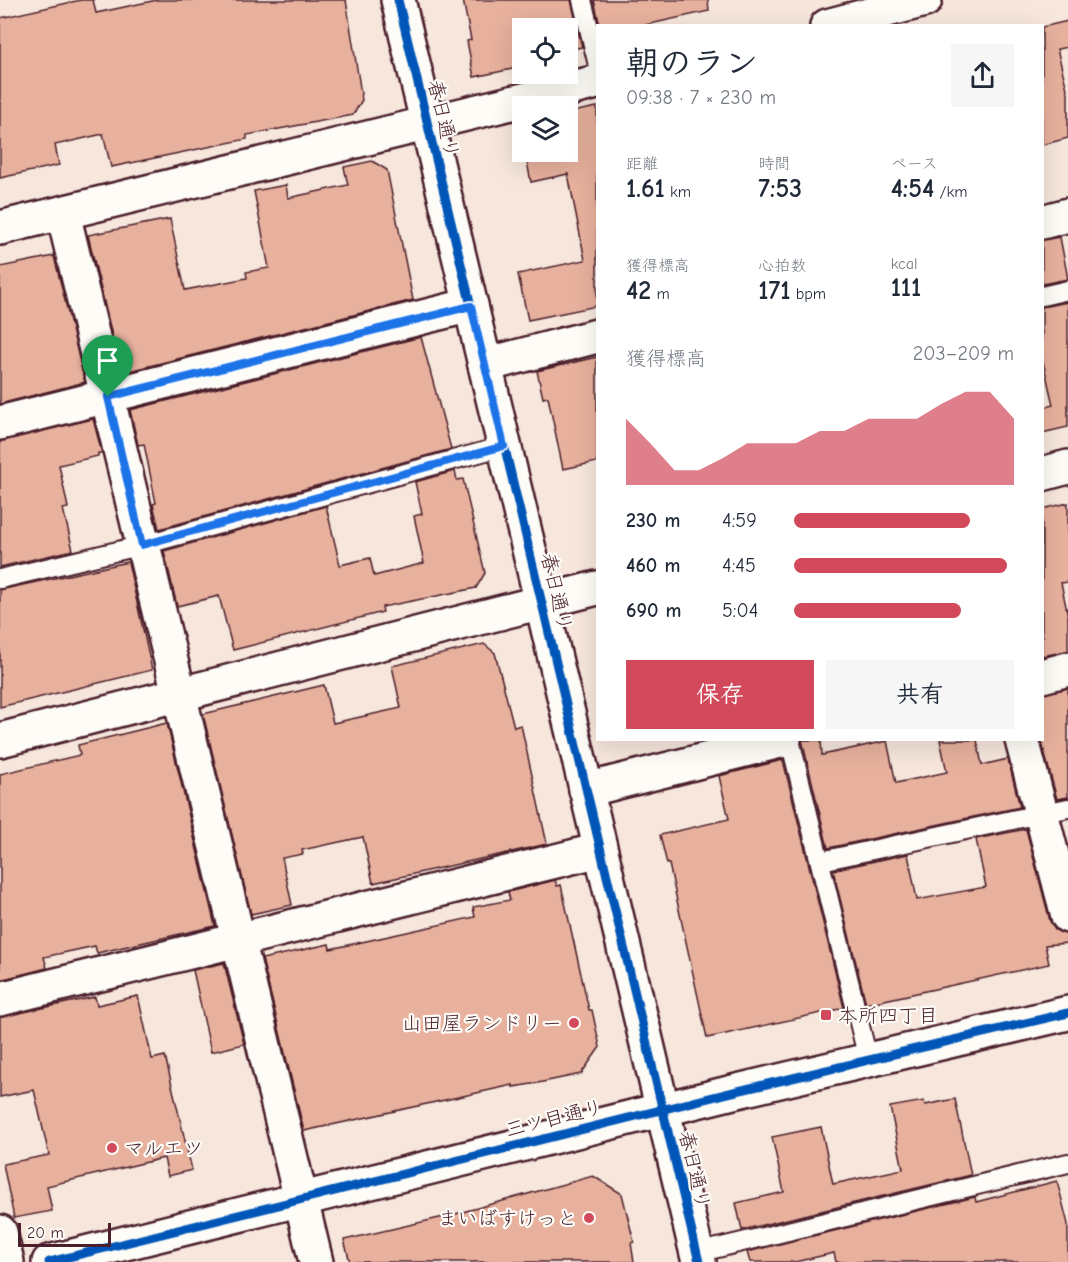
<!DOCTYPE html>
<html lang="ja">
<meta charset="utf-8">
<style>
:root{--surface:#fff;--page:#f6f6f7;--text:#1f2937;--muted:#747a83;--accent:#d1495b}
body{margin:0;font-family:"Comic Neue","Klee One",sans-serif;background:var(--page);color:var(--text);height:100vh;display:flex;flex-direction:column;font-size:22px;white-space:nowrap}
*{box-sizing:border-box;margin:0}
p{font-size:20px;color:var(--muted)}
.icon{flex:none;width:33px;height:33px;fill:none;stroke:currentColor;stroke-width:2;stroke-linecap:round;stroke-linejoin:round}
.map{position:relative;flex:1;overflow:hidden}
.details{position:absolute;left:596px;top:24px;width:448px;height:717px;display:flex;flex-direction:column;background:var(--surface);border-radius:0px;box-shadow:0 6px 24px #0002}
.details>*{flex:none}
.controls{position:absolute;left:512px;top:18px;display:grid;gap:12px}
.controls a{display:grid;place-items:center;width:66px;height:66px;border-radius:0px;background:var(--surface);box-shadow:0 6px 24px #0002;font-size:30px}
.scale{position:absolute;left:18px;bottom:15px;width:93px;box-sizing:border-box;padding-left:6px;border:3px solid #4a1f2b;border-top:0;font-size:16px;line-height:21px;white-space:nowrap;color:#4a1f2b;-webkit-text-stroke:4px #fdfcf7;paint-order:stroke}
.pin{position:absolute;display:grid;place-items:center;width:51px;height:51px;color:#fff;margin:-62px -26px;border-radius:50% 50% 50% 0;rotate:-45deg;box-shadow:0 0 6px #0007}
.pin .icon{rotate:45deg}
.round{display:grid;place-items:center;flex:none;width:63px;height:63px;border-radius:0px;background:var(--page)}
.head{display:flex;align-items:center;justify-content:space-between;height:102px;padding:0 30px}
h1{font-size:33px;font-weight:700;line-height:45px}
.figures{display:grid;grid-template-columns:repeat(3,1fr);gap:9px;height:102px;padding:6px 30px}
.figures div{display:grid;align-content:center}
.figures b{font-size:26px;font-weight:700}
.figures small{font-size:16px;font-weight:400}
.figures p{font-size:16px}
.chart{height:168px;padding:12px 30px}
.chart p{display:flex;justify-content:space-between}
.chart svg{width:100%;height:108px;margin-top:6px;fill:var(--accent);opacity:.7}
.action{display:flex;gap:12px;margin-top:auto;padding:12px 30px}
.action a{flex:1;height:69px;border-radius:0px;background:var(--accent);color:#fff;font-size:24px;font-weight:700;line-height:69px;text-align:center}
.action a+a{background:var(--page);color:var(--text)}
ul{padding:0 30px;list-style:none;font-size:20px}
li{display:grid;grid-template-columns:96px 72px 1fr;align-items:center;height:45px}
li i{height:15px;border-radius:8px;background:var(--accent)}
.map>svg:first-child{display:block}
.building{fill:#e7b19d;stroke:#4a1f2b;stroke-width:1.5}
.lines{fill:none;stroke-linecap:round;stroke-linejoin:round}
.lane-casing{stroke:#4a1f2b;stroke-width:22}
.street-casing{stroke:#4a1f2b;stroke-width:38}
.secondary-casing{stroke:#4a1f2b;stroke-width:38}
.primary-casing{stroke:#4a1f2b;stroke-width:38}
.lane{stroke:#fdfcf7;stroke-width:18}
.street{stroke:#fdfcf7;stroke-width:33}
.secondary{stroke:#fdfcf7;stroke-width:33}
.primary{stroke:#fdfcf7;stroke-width:33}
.cycleway-casing{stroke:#fdfcf7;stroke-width:13}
.cycleway{stroke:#0057b8;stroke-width:9}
.route-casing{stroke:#fff;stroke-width:12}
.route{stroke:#1a73e8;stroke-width:8}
.poi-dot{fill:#d1495b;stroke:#fdfcf7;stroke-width:2}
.labels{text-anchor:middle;stroke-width:4.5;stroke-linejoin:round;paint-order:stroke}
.street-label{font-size:20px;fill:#4a1f2b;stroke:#fdfcf7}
.poi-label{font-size:20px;fill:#4a1f2b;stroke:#fdfcf7;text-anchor:start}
</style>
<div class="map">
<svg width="1068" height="1262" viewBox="0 0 1068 1262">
<rect width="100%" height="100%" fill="#f6e6dc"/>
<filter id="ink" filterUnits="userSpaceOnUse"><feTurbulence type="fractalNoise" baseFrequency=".0167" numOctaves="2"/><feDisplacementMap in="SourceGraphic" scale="12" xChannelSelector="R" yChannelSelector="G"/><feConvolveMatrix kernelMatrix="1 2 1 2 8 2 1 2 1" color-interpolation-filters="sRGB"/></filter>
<g filter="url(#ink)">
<g class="building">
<polygon points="81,0 93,0 96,13 157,0 346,0 362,100 353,115 247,135 247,139 111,167 103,134 55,145 59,165 0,178 0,18"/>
<polygon points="463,0 571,0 582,47 567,50 567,28 522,28 522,67 474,77 467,41 471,40"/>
<polygon points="594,0 708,0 709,11 641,26 600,26"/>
<polygon points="1068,21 1068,47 1057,49 1068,93 1068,138 1042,145 1042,27"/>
<polygon points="597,107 597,306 528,320 518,274 585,260 568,174 531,182 525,152 567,152 567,113"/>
<polygon points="372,161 387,170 413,300 121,373 88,235 170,219 185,290 247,278 246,272 269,268 254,191 286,185 288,198 348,185 344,167"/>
<polygon points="1060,237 1068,279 1042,284 1042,240"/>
<polygon points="54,256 85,382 0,404 0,267"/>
<polygon points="1068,302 1068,427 1042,433 1042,408 1053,405 1042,357 1042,307"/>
<polygon points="421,337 451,449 159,529 153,504 156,503 144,444 138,445 130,410"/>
<polygon points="597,357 597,462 563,469 548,397 543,398 537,371"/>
<polygon points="93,419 102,453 98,453 98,456 59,465 68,508 63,509 73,550 0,567 0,441"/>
<polygon points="455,471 457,480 463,479 485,573 476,588 382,607 383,612 233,650 219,596 177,606 164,551 326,506 340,565 370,558 374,576 424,563 414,516 422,514 415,482"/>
<polygon points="1068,503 1068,582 1061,583 1068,616 1068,651 1042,656 1042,509"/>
<polygon points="128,562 152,670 0,707 0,590"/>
<polygon points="484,644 495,653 514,727 521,725 547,844 373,883 363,837 302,850 303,854 282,858 292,905 251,914 203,714 324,685 333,723 401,708 392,666"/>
<polygon points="1068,688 1068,797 1057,799 1041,740 1042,694"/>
<polygon points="167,723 215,926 97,953 95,946 44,957 47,968 0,980 0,774 80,755 78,745"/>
<polygon points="802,740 821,740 822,755 887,741 896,783 947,772 940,740 977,740 982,765 1008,759 1020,807 828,848"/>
<polygon points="783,760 844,1008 707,1038 669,864 667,864 660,835 729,819 719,776"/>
<polygon points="1026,829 1050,921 1055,930 1068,934 1068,943 1045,945 1049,964 866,1004 833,870 908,854 917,900 986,887 976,839"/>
<polygon points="555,880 557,886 561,885 589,1010 592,1010 600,1047 581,1074 538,1083 513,1087 513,1085 304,1131 262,959 329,944 330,949 475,917 473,907 510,900 508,892"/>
<polygon points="224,963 244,1044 211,1052 193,970"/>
<polygon points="138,996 152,1059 165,1056 192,1170 168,1176 164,1158 47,1186 52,1211 14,1218 3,1164 49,1155 34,1090 0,1097 0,1017 95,997 97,1005"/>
<polygon points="955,1099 971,1175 742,1230 736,1203 784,1192 772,1137 821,1127 833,1184 903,1169 890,1107 924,1101 925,1105"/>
<polygon points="593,1176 622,1194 634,1242 631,1243 634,1262 350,1262 344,1240 448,1216"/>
<polygon points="1057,1181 1068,1224 1068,1262 836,1262 834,1253 795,1262 750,1262 747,1252 975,1197 976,1202"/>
</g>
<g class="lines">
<g class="lane-casing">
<g id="lane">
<polyline points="582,0 597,61"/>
<polyline points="1042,296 1068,290"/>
<polyline points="0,579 143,545 504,446"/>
<polyline points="790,740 868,1059"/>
<polyline points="821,861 1068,808"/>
<polyline points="697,1253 1068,1163"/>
</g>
</g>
<g class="street-casing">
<g id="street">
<polyline points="827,26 925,0"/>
<polyline points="63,213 316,1262"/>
<polyline points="1042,222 1068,215"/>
<polyline points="0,228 597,82"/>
<polyline points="485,365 597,336"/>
<polyline points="0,423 471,305"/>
<polyline points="1042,474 1068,467"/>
<polyline points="1042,676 1068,669"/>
<polyline points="0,740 597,588"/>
<polyline points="1022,740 1068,916"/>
<polyline points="586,790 784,740"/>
<polyline points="0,999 600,850"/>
<polyline points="0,1232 7,1262"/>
</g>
</g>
<g class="secondary-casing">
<polyline id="secondary" points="398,0 699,1262"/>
</g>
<g class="primary-casing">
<polyline id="primary" points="49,1262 733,1092 1068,1013"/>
</g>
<use href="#lane" class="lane"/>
<use href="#street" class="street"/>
<use href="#secondary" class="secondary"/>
<use href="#primary" class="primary"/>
<g class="cycleway-casing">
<g id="cycleway">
<polyline points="398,0 699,1262"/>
<polyline points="49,1262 733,1092 1068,1013"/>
</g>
</g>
<use href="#cycleway" class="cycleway"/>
</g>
</g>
<g class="lines" filter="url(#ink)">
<g class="route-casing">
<polygon id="route" points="471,306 504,446 142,545 108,397"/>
</g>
<use href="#route" class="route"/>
</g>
<g class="poi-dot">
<rect x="820" y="1009" width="12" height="12" rx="3"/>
<circle cx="574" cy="1023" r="6"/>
<circle cx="112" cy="1148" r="6"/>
<circle cx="589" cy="1218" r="6"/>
</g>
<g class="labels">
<g class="street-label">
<text transform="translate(444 119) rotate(77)" y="7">春日通り</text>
<text transform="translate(557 592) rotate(77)" y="7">春日通り</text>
<text transform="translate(554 1118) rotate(-14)" y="7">三ツ目通り</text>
<text transform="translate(695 1170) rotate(77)" y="7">春日通り</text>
</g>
<g class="poi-label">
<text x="838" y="1022">本所四丁目</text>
<text x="562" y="1030" text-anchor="end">山田屋ランドリー</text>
<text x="124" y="1155">マルエツ</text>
<text x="577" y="1225" text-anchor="end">まいばすけっと</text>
</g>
</g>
</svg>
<div class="controls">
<a><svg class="icon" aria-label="locate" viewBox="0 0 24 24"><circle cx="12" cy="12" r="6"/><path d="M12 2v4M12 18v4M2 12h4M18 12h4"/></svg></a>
<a><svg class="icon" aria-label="layers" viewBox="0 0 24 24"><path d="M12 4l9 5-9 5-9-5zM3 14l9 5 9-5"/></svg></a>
</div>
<div class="scale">20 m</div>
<div class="pin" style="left:108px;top:397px;background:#1e9e55"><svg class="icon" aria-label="arrive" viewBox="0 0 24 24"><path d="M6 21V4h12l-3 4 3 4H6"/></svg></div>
<section class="details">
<div class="head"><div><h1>朝のラン</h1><p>09:38 · 7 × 230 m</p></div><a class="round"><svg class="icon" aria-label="share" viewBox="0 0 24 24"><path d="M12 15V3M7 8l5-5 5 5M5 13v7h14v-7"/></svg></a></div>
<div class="figures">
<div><p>距離</p><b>1.61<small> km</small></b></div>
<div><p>時間</p><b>7:53</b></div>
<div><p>ペース</p><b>4:54<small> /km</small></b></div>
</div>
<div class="figures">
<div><p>獲得標高</p><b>42<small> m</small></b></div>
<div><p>心拍数</p><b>171<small> bpm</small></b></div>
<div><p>kcal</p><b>111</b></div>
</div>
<div class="chart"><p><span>獲得標高</span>203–209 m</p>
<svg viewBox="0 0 160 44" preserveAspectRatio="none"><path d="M0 44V17L10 27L20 38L30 38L40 33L50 27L60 27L70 27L80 22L90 22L100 17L110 17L120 17L130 11L140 6L150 6L160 17V44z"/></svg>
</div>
<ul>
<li><b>230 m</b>4:59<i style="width:80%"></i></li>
<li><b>460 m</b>4:45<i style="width:97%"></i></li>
<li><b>690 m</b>5:04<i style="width:76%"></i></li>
</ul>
<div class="action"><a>保存</a><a>共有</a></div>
</section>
</div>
